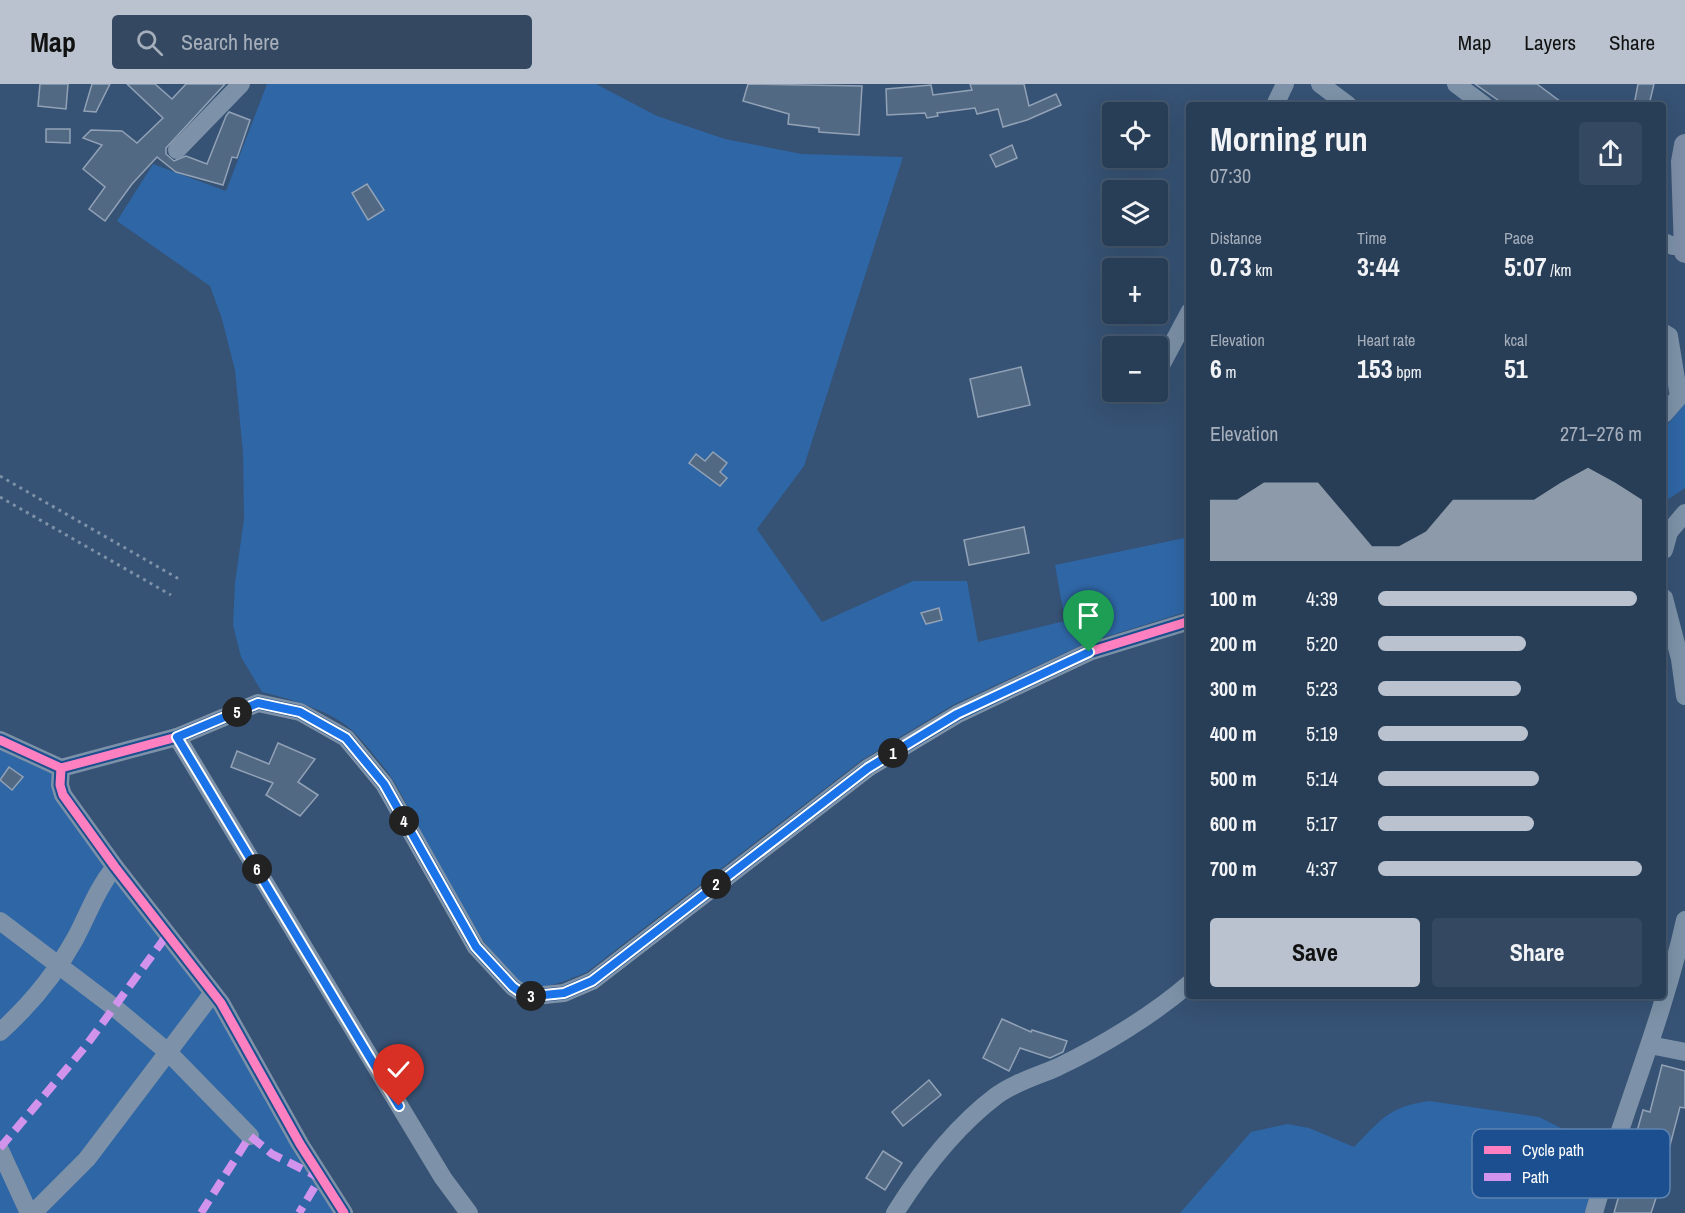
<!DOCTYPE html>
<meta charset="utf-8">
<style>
:root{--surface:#283e57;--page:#344961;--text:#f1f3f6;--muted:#a5aeba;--line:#44576d;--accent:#b9c2ce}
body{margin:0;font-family:"Archivo Narrow",sans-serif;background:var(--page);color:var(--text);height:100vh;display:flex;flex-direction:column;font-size:22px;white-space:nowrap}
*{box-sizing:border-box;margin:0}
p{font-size:20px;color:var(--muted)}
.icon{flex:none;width:33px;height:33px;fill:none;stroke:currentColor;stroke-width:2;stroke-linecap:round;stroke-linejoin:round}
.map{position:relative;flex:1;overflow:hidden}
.details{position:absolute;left:1186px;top:18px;width:480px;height:897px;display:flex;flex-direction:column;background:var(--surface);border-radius:6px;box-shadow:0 6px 24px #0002,0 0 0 2px var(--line)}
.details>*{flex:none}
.fabs{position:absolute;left:1102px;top:18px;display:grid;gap:12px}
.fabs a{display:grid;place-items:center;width:66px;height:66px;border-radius:6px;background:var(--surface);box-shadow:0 6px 24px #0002,0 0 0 2px var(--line);font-size:30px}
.pin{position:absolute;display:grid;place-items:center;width:51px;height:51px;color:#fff;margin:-62px -26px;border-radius:50% 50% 50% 0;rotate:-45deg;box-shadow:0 0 6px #0007}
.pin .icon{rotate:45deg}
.km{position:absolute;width:30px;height:30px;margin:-15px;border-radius:50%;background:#222;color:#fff;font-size:16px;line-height:30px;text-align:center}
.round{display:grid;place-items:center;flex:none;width:63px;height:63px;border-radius:6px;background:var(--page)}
.headline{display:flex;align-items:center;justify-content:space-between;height:102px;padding:0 24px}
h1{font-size:33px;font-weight:800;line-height:45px}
.metrics{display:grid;grid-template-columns:repeat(3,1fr);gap:9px;height:102px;padding:6px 24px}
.metrics div{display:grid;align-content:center}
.metrics b{font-size:26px;font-weight:800}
.metrics small{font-size:16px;font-weight:400}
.metrics p{font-size:16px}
.chart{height:168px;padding:12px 24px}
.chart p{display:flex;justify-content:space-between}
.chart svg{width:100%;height:108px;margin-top:6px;fill:var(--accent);opacity:.7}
.primary-button{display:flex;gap:12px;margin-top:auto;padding:12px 24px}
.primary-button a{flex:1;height:69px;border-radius:6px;background:var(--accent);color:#111;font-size:24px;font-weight:800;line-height:69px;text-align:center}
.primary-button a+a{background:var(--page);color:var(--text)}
ul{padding:0 24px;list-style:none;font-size:20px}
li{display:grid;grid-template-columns:96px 72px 1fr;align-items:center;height:45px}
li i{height:15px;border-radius:8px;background:var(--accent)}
header{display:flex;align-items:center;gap:36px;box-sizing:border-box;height:84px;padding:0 30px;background:var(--accent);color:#111}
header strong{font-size:28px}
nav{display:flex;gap:33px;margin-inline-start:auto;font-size:21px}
.search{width:420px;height:54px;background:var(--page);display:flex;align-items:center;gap:15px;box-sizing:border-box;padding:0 21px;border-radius:6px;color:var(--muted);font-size:22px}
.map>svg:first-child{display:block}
.green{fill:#2f66a5}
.building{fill:#526984;stroke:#92a2b6;stroke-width:1.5}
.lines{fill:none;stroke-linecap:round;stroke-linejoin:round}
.path{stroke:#7d92a8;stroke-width:3;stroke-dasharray:3 4.5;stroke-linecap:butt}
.minor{stroke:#7d92a8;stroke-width:18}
.major{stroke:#7d8ea7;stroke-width:22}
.quiet{stroke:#d193ec;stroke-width:8;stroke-dasharray:15 8;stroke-linecap:butt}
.cycleway-casing{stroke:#1b4f8f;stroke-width:13}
.cycleway{stroke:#ff80c0;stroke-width:9}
.route-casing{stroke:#fff;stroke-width:12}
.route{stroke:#1a73e8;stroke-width:8}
.key{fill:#1b4f8f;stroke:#5f84b1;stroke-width:1.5}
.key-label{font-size:16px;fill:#fff}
</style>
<header>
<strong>Map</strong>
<div class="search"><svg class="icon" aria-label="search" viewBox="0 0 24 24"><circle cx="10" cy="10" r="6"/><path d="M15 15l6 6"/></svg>Search here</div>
<nav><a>Map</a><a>Layers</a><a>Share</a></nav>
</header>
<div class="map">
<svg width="1685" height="1129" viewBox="0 0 1685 1129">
<rect width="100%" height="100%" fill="#365274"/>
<g class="green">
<path d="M267 0H596L657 32 725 55 802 70 903 73 804 382 757 445 822 538 913 497H967L978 558 1065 537 1055 481 1189 453V527L1086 559 953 621 862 676 587 888C570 895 550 905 530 902 489 894 417 734 393 696 387 686 361 655 353 647 330 626 290 615 262 608L241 573 233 541 235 499 244 435 243 369 235 286 222 235 210 202 117 137 153 80 226 107Z"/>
<polygon points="1685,319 1685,404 1664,418 1664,345"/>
<polygon points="0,656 61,684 60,701 167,851 344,1129 0,1129"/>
<path d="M1429 1017 1539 1033 1602 1065 1585 1129H1180L1251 1048 1287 1040 1309 1044 1354 1063C1382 1035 1388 1023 1429 1017Z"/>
</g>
<g class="building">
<polygon points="40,0 68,0 66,25 38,22"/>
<polygon points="92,0 110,0 96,28 84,27"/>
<polygon points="127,0 155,0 172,15 186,0 225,0 166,64 166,70 174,77 186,72 207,80 226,32 229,28 250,36 237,74 232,73 223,101 176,88 157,73 132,100 105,137 89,125 105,103 83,85 102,61 83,54 91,46 122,47 137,59 163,34"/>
<polygon points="748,0 862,2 859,51 819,48 819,44 788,40 789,30 743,17"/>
<polygon points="970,0 1024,0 1029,22 1056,10 1061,21 1027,36 1003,43 998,25 977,30 975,24 937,29 938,32 927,34 925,29 887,31 886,5 931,1 933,11 972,6"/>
<polygon points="1475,0 1537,0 1565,21 1505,21"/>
<polygon points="1638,0 1654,0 1649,21 1634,21"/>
<polygon points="46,45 70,45 70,59 46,58"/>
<polygon points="1012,61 1017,74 996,83 990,71"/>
<polygon points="367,100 384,126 368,136 352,109"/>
<polygon points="1021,283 1030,321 978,333 970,295"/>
<polygon points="713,368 727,379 720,388 727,394 720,402 689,379 696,370 705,377"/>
<polygon points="1024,443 1029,469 969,481 964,456"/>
<polygon points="939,524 942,536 926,540 921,529"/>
<polygon points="278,659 315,675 298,698 318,711 300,732 266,711 273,699 231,683 237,667 269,680"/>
<polygon points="9,683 23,693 12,706 0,696"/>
<polygon points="1002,935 1031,948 1032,946 1067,957 1063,968 1050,974 1020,964 1009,987 983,974"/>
<polygon points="1662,981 1685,987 1685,1024 1680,1023 1657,1111 1651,1129 1614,1129 1643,1026 1650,1028"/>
<polygon points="929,996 941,1011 903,1042 892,1028"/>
<polygon points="883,1067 902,1079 885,1106 866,1094"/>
</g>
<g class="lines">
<g class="path">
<polyline points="0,392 179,495"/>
<polyline points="0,413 171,511"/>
</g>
<g class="minor">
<polyline points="1320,0 1348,21"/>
<polyline points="1456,0 1484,21"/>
<polyline points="1275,21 1285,0"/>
<polyline points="177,66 241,0"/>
<polyline points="1664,158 1673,162 1684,161"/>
<polyline points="1664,249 1669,252 1679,313 1664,330"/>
<polyline points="1158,287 1190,227"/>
<polyline points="1664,466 1669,448 1685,429"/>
<polyline points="1664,514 1680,575 1685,612"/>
<polyline points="177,653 443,1094 469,1129"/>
<polyline points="0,656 61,684 177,653 258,619 300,628 346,654 384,700 476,863 513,903 527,912 544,911 564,909 592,897 868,684 958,630 1089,568 1190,537"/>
<polyline points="61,684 60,701 63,711 115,783 221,919 300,1060 344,1129"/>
<polyline points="0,837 115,924 169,969 250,1052"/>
<path d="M0 948C29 922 56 889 75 855 88 831 97 804 115 783"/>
<polyline points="1650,961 1685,968"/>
<polyline points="0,1066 29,1129"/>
<polyline points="33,1129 87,1075 212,910"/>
<path d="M895 1129C922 1086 955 1043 996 1012 1015 998 1038 992 1058 983 1102 962 1153 931 1190 899"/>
<path d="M1594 1129C1622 1030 1663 936 1685 836"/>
</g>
<polyline class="major" points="1685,61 1682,78 1685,168"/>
<g class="quiet">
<polyline points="0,1064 85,963 167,851"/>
<polyline points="201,1129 250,1052 272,1070 320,1094 299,1129"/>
</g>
<g class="cycleway-casing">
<g id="cycleway">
<polyline points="0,656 61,684 177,653 258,619 300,628 346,654 384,700 476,863 513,903 527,912 544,911 564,909 592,897 868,684 958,630 1089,568 1190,537"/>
<polyline points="61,684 60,701 63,711 115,783 221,919 300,1060 344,1129"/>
</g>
</g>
<use href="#cycleway" class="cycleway"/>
</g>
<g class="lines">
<g class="route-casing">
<polyline id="route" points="399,1022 177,653 258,619 300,628 346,654 384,700 476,863 513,903 526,912 544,911 564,909 592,897 868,684 957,630 1089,568"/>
</g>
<use href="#route" class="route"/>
</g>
<rect x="1472" y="1045" width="198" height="69" rx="9" class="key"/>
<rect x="1484" y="1062" width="27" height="8" fill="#ff80c0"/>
<rect x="1484" y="1089" width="27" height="8" fill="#d193ec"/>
<g class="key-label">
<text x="1522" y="1072">Cycle path</text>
<text x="1522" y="1099">Path</text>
</g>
</svg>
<div class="fabs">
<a><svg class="icon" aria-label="locate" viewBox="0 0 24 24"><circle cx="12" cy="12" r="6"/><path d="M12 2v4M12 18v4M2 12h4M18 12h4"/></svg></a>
<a><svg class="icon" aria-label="layers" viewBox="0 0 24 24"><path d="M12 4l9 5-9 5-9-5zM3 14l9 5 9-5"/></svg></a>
<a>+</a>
<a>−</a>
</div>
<div class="pin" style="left:1089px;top:568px;background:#1e9e55"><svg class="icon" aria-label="arrive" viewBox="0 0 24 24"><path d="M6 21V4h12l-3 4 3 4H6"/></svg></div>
<div class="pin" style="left:399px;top:1022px;background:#d93025"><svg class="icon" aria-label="check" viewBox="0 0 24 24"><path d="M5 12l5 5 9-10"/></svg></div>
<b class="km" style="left:893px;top:669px">1</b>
<b class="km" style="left:716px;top:800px">2</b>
<b class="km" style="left:531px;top:912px">3</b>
<b class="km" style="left:404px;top:737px">4</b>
<b class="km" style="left:237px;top:628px">5</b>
<b class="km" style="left:257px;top:785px">6</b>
<section class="details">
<div class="headline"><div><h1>Morning run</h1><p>07:30</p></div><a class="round"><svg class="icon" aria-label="share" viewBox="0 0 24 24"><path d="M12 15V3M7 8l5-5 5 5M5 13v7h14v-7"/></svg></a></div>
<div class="metrics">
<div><p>Distance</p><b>0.73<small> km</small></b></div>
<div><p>Time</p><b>3:44</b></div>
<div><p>Pace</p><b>5:07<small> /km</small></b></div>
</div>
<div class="metrics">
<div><p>Elevation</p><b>6<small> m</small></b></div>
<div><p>Heart rate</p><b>153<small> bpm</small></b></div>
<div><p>kcal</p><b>51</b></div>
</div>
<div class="chart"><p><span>Elevation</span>271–276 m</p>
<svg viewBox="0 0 160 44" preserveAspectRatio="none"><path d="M0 44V19L10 19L20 12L30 12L40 12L50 25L60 38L70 38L80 32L90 19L100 19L110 19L120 19L130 12L140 6L150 12L160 19V44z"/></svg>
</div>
<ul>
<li><b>100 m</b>4:39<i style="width:98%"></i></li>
<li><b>200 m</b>5:20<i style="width:56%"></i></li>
<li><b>300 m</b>5:23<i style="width:54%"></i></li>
<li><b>400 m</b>5:19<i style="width:57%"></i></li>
<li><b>500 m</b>5:14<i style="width:61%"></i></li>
<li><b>600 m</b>5:17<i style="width:59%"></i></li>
<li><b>700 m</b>4:37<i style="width:100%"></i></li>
</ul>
<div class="primary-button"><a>Save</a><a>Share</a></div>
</section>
</div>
